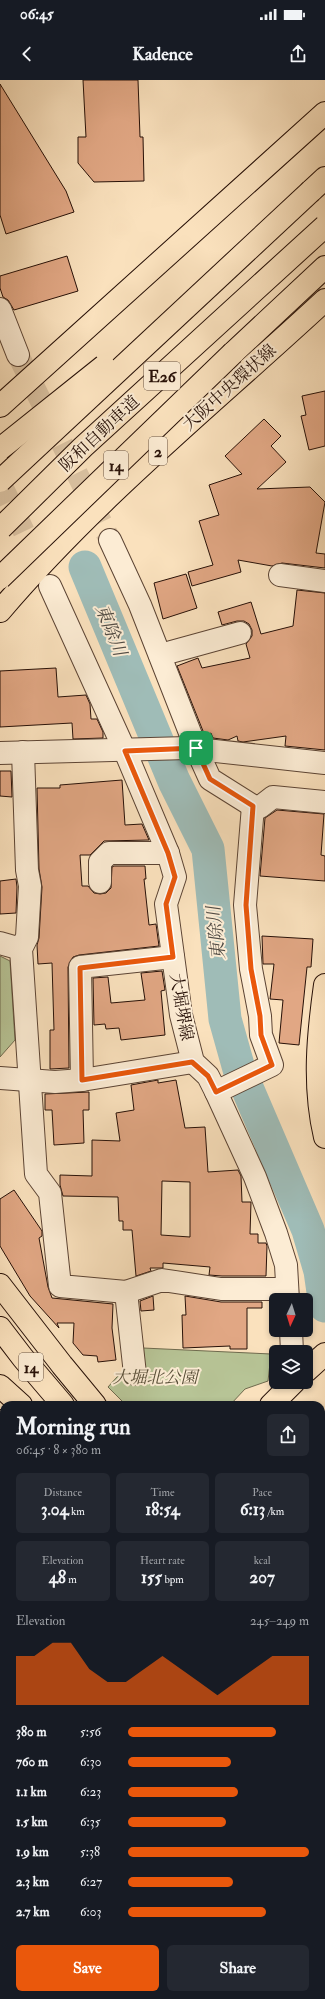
<!DOCTYPE html>
<meta charset="utf-8">
<style>
:root{--surface:#171b24;--page:#242831;--text:#f1f3f6;--muted:#9ea1a6;--accent:#ea580c}
body{margin:0;font-family:"IM FELL Double Pica","Noto Serif JP",serif;background:var(--page);color:var(--text);height:100vh;display:flex;flex-direction:column;font-size:15px;white-space:nowrap}
*{box-sizing:border-box;margin:0}
p{font-size:13px;color:var(--muted)}
.icon{flex:none;width:22px;height:22px;fill:none;stroke:currentColor;stroke-width:2;stroke-linecap:round;stroke-linejoin:round}
.map{position:relative;flex:1;overflow:hidden}
.panel{position:absolute;left:0px;top:1321px;width:325px;height:598px;display:flex;flex-direction:column;background:var(--surface);border-radius:12px 12px 0 0;box-shadow:0 2px 6px #0003}
.panel>*{flex:none}
.needle{width:26px;rotate:184deg}
.buttons{position:absolute;left:269px;top:1213px;display:grid;gap:8px}
.buttons a{display:grid;place-items:center;width:44px;height:44px;border-radius:6px;background:var(--surface);box-shadow:0 2px 6px #0003;font-size:20px}
.pin{position:absolute;display:grid;place-items:center;width:34px;height:34px;color:#fff;margin:-17px;border-radius:8px;box-shadow:0 2px 6px #0006}
.round{display:grid;place-items:center;flex:none;width:42px;height:42px;border-radius:6px;background:var(--page)}
.headline{display:flex;align-items:center;justify-content:space-between;height:68px;padding:0 16px}
h1{font-size:22px;font-weight:700;line-height:30px}
.figures{display:grid;grid-template-columns:repeat(3,1fr);gap:6px;height:68px;padding:4px 16px}
.figures div{display:grid;align-content:center;border-radius:6px;background:var(--page);text-align:center}
.figures b{font-size:17px;font-weight:700}
.figures small{font-size:11px;font-weight:400}
.figures p{font-size:11px}
.chart{height:112px;padding:8px 16px}
.chart p{display:flex;justify-content:space-between}
.chart svg{width:100%;height:72px;margin-top:4px;fill:var(--accent);opacity:.7}
.action{display:flex;gap:8px;margin-top:auto;padding:8px 16px}
.action a{flex:1;height:46px;border-radius:6px;background:var(--accent);color:#fff;font-size:16px;font-weight:700;line-height:46px;text-align:center}
.action a+a{background:var(--page);color:var(--text)}
ul{padding:0 16px;list-style:none;font-size:13px}
li{display:grid;grid-template-columns:64px 48px 1fr;align-items:center;height:30px}
li i{height:10px;border-radius:5px;background:var(--accent)}
.status{display:flex;justify-content:space-between;align-items:center;height:28px;padding:0 20px;background:var(--surface);direction:ltr}
.status svg{height:11px;fill:currentColor}
header{display:flex;justify-content:space-between;align-items:center;height:52px;padding:0 16px;background:var(--surface);font-size:18px;font-weight:700}
.map>svg:first-child{display:block}
.green{fill:#b7c496;stroke:#6f6a4e}
.lines{fill:none;stroke-linecap:round;stroke-linejoin:round}
.river{stroke:#9fbcb7;stroke-width:33}
.building{fill:#e1a784;stroke:#271007;fill-rule:evenodd}
.minor-tunnel{stroke:#dac2a2;stroke-width:22;stroke-dasharray:22 11;stroke-linecap:butt}
.minor-casing{stroke:#5c4434;stroke-width:24}
.major-casing{stroke:#271007;stroke-width:24}
.highway-casing{stroke:#271007;stroke-width:24}
.minor{stroke:#fcecd4;stroke-width:22}
.major{stroke:#fae1bd;stroke-width:22}
.highway{stroke:#fae1bd;stroke-width:22}
.highway-bridge-casing{stroke:#271007;stroke-width:24;stroke-linecap:butt}
.highway-bridge{stroke:#fae1bd;stroke-width:22}
.route-casing{stroke:#fff;stroke-width:8}
.route{stroke:#ea580c;stroke-width:5}
.labels{text-anchor:middle;stroke-width:4;stroke-linejoin:round;paint-order:stroke}
.shield{fill:#fcecd4;stroke:#675244;stroke-width:1}
.shield-label{font-size:16px;font-weight:bold;fill:#271007}
.street-label{font-size:17px;fill:#271007;stroke:#fcecd4}
.park-label{font-size:17px;font-style:italic;fill:#594f39;stroke:#fcecd4}
.water-label{font-size:18px;font-style:italic;fill:#514c45;stroke:#fcecd4}
</style>
<div class="status"><b>06:45</b><svg viewBox="0 0 49 12"><path d="M0 12V9h3v3zM5 12V6h3v6zM10 12V3h3v9zM15 12V0h3v12zM26 1h20v11H26zM47 4h2v5h-2z"/></svg></div>
<header><svg class="icon" aria-label="back" viewBox="0 0 24 24"><path d="M15 5l-7 7 7 7"/></svg>Kadence<svg class="icon" aria-label="share" viewBox="0 0 24 24"><path d="M12 15V3M7 8l5-5 5 5M5 13v7h14v-7"/></svg></header>
<div class="map">
<svg width="325" height="1919" viewBox="0 0 325 1919">
<rect width="100%" height="100%" fill="#fae1bd"/>
<filter id="stains"><feTurbulence type="fractalNoise" baseFrequency=".005" numOctaves="4"/><feColorMatrix values="0 0 0 0 .2 0 0 0 0 .09 0 0 0 0 .02 0 0 0 .5 -.17"/></filter>
<radialGradient id="worn" r=".72"><stop offset=".6" stop-color="#630" stop-opacity="0"/><stop offset="1" stop-color="#630" stop-opacity=".3"/></radialGradient>
<g class="green">
<polygon points="0,876 10,881 15,960 0,977"/>
<polygon points="143,1268 271,1274 268,1301 245,1309 230,1325 126,1325 108,1307"/>
</g>
<g class="lines">
<g class="river">
<polyline points="85,487 174,701 208,769 225,939 239,989 308,1150 320,1191 325,1226"/>
<polyline points="0,1581 4,1582"/>
<polyline points="321,1695 325,1697"/>
</g>
</g>
<g class="building">
<polygon points="83,0 138,0 140,57 143,57 144,101 94,102 78,83 78,57 86,57"/>
<polygon points="0,4 66,111 74,132 6,154 0,135"/>
<polygon points="67,176 78,211 14,230 8,220 3,217 0,208 0,196"/>
<polygon points="325,311 325,366 309,370 301,336 306,335 302,316"/>
<polygon points="264,339 281,356 271,366 286,382 257,409 310,407 325,422 316,473 325,474 325,488 282,483 272,486 238,480 241,492 192,506 188,492 213,485 199,441 219,435 209,405 242,394 225,376"/>
<polygon points="186,494 197,528 163,539 154,503"/>
<polygon points="297,510 325,513 325,670 285,666 286,656 243,662 238,661 237,656 228,660 213,658 211,653 205,656 177,586 198,578 202,588 250,578 246,564 252,556 252,550 249,544 244,541 237,541 222,545 218,532 251,522 261,554 293,546"/>
<polygon points="56,588 58,617 86,615 90,624 91,639 97,639 103,652 103,658 73,659 72,643 0,647 0,591"/>
<polygon points="0,691 11,691 12,717 0,716"/>
<polygon points="122,700 125,745 142,744 149,760 104,761 90,775 80,775 82,806 88,806 94,813 100,814 106,813 111,808 112,787 114,786 145,786 146,799 144,799 149,845 156,844 159,866 79,875 73,877 68,887 69,988 50,989 50,950 54,950 52,883 38,884 37,865 39,858 42,807 39,789 37,708 60,708 60,705"/>
<polygon points="277,730 324,734 321,775 325,776 325,801 260,796 265,738"/>
<polygon points="16,799 17,807 16,833 0,834 0,801"/>
<polygon points="262,856 313,859 311,887 307,887 299,965 279,963 283,920 270,919 274,884 263,884"/>
<polygon points="162,891 165,910 161,911 165,955 121,960 119,948 106,949 105,944 94,945 93,898 108,897 111,923 145,920 141,893"/>
<path d="M158 1000V1003L176 1000 185 1048 205 1047 208 1092 238 1090 241 1096 242 1122H251L250 1154H258V1163H266L267 1166 266 1196H222L209 1195 210 1187 163 1183V1188H150L151 1191 136 1196 132 1150H123V1141H119L118 1117 63 1116 60 1105V1095L92 1096V1060L120 1061 116 1033 134 1030 131 1005ZM162 1101 190 1102V1157L161 1155Z"/>
<polygon points="89,1012 89,1030 83,1030 84,1063 54,1065 52,1030 45,1030 45,1014"/>
<polygon points="14,1110 42,1151 42,1156 39,1158 48,1207 52,1218 113,1224 112,1248 116,1280 98,1282 97,1276 83,1275 73,1263 74,1243 57,1243 59,1248 30,1216 0,1166 0,1119"/>
<polygon points="153,1216 154,1230 141,1231 140,1221"/>
<polygon points="185,1216 221,1222 262,1222 262,1228 247,1228 247,1269 230,1269 230,1266 183,1268 182,1235 186,1235"/>
</g>
<g class="lines">
<g class="minor-tunnel">
<polyline points="18,275 110,460"/>
<polyline points="0,402 39,483"/>
</g>
<g class="minor-casing">
<g id="minor">
<polyline points="0,229 18,275"/>
<polyline points="110,460 140,525 196,668 210,699 253,726 260,727 273,717 325,722"/>
<polyline points="280,495 325,501"/>
<polyline points="50,506 125,671 168,773 175,797 166,824 181,935 193,982 208,996 216,1012 255,1097 276,1153 286,1185 288,1220"/>
<polyline points="160,575 240,553"/>
<polyline points="23,672 27,790 30,806 27,857 21,869 36,1094 50,1113 60,1206 126,1212 162,1200 221,1209 287,1209"/>
<polyline points="0,673 188,668 325,683"/>
<polyline points="100,802 100,782 109,773 168,773"/>
<polyline points="0,863 21,869"/>
<polyline points="0,998 55,1002 82,1000 193,982"/>
<polyline points="82,1000 80,887 173,877"/>
<polyline points="216,1012 272,985 261,955 260,936 251,889 245,825 253,726"/>
<polyline points="126,1212 135,1294"/>
<polyline points="291,1250 292,1272"/>
<polyline points="0,1785 4,1788"/>
</g>
</g>
<g class="major-casing">
<g id="major">
<polyline points="0,326 325,33"/>
<path d="M0 531C97 417 215 322 325 220"/>
<path d="M325 905C318 955 313 1006 325 1057"/>
<polyline points="0,1205 62,1285 95,1325"/>
<polyline points="306,1291 325,1274"/>
<polyline points="271,1325 294,1302"/>
<polyline points="0,1408 4,1409"/>
<polyline points="321,1524 325,1527"/>
<polyline points="321,1607 325,1609"/>
<polyline points="0,1643 4,1640"/>
</g>
</g>
<g class="highway-casing">
<g id="highway">
<polyline points="311,111 325,98"/>
<polyline points="233,273 325,187"/>
<polyline points="0,1248 23,1278 63,1325"/>
<polyline points="0,1306 21,1325"/>
<polyline points="0,1341 4,1344"/>
<polyline points="0,1437 4,1438"/>
<polyline points="321,1550 325,1553"/>
<polyline points="321,1587 325,1590"/>
</g>
</g>
<use href="#minor" class="minor"/>
<use href="#major" class="major"/>
<use href="#highway" class="highway"/>
<g class="highway-bridge-casing">
<g id="highway-bridge">
<polyline points="0,369 104,286"/>
<polyline points="0,401 311,111"/>
<polyline points="1,448 83,367 325,146"/>
<polyline points="0,498 233,273"/>
</g>
</g>
<use href="#highway-bridge" class="highway-bridge"/>
</g>
<g class="lines">
<g class="route-casing">
<polygon id="route" points="196,668 210,699 253,726 246,825 251,889 260,936 261,955 272,985 216,1012 208,996 192,982 82,1000 80,888 173,877 166,824 175,797 168,773 125,671"/>
</g>
<use href="#route" class="route"/>
</g>
<g class="labels">
<g class="shield">
<rect x="144" y="282" width="36" height="28" rx="3"/>
<rect x="149" y="357" width="18" height="28" rx="3"/>
<rect x="104" y="371" width="24" height="28" rx="3"/>
<rect x="19" y="1273" width="24" height="28" rx="3"/>
</g>
<g class="shield-label">
<text x="162" y="302">E26</text>
<text x="158" y="377">2</text>
<text x="116" y="391">14</text>
<text x="31" y="1293">14</text>
</g>
<g class="street-label">
<text transform="translate(229 307) rotate(-42)" y="6">大阪中央環状線</text>
<text transform="translate(99 353) rotate(-43)" y="6">阪和自動車道</text>
<text transform="translate(182 927) rotate(80)" y="6">大堀堺線</text>
</g>
<g class="park-label">
<text x="155" y="1303">大堀北公園</text>
</g>
<g class="water-label">
<text transform="translate(111 550) rotate(68)" y="6">東除川</text>
<text transform="translate(216 853) rotate(-96)" y="6">東除川</text>
</g>
</g>
<rect width="100%" height="100%" filter="url(#stains)"/>
<rect width="100%" height="100%" fill="url(#worn)"/>
</svg>
<div class="buttons">
<a><svg class="needle" viewBox="-14 -14 28 28"><path d="M0-13l5 13h-10z" fill="#e53935"/><path d="M0 13l5-13h-10z" fill="#9ea1a6"/></svg></a>
<a><svg class="icon" aria-label="layers" viewBox="0 0 24 24"><path d="M12 4l9 5-9 5-9-5zM3 14l9 5 9-5"/></svg></a>
</div>
<div class="pin" style="left:196px;top:668px;background:#1e9e55"><svg class="icon" aria-label="arrive" viewBox="0 0 24 24"><path d="M6 21V4h12l-3 4 3 4H6"/></svg></div>
<section class="panel">
<div class="headline"><div><h1>Morning run</h1><p>06:45 · 8 × 380 m</p></div><a class="round"><svg class="icon" aria-label="share" viewBox="0 0 24 24"><path d="M12 15V3M7 8l5-5 5 5M5 13v7h14v-7"/></svg></a></div>
<div class="figures">
<div><p>Distance</p><b>3.04<small> km</small></b></div>
<div><p>Time</p><b>18:54</b></div>
<div><p>Pace</p><b>6:13<small> /km</small></b></div>
</div>
<div class="figures">
<div><p>Elevation</p><b>48<small> m</small></b></div>
<div><p>Heart rate</p><b>155<small> bpm</small></b></div>
<div><p>kcal</p><b>207</b></div>
</div>
<div class="chart"><p><span>Elevation</span>245–249 m</p>
<svg viewBox="0 0 160 44" preserveAspectRatio="none"><path d="M0 44V14L10 14L20 6L30 6L40 22L50 30L60 30L70 22L80 14L90 22L100 30L110 38L120 30L130 22L140 14L150 14L160 14V44z"/></svg>
</div>
<ul>
<li><b>380 m</b>5:56<i style="width:82%"></i></li>
<li><b>760 m</b>6:30<i style="width:57%"></i></li>
<li><b>1.1 km</b>6:23<i style="width:61%"></i></li>
<li><b>1.5 km</b>6:35<i style="width:54%"></i></li>
<li><b>1.9 km</b>5:38<i style="width:100%"></i></li>
<li><b>2.3 km</b>6:27<i style="width:58%"></i></li>
<li><b>2.7 km</b>6:03<i style="width:76%"></i></li>
</ul>
<div class="action"><a>Save</a><a>Share</a></div>
</section>
</div>
